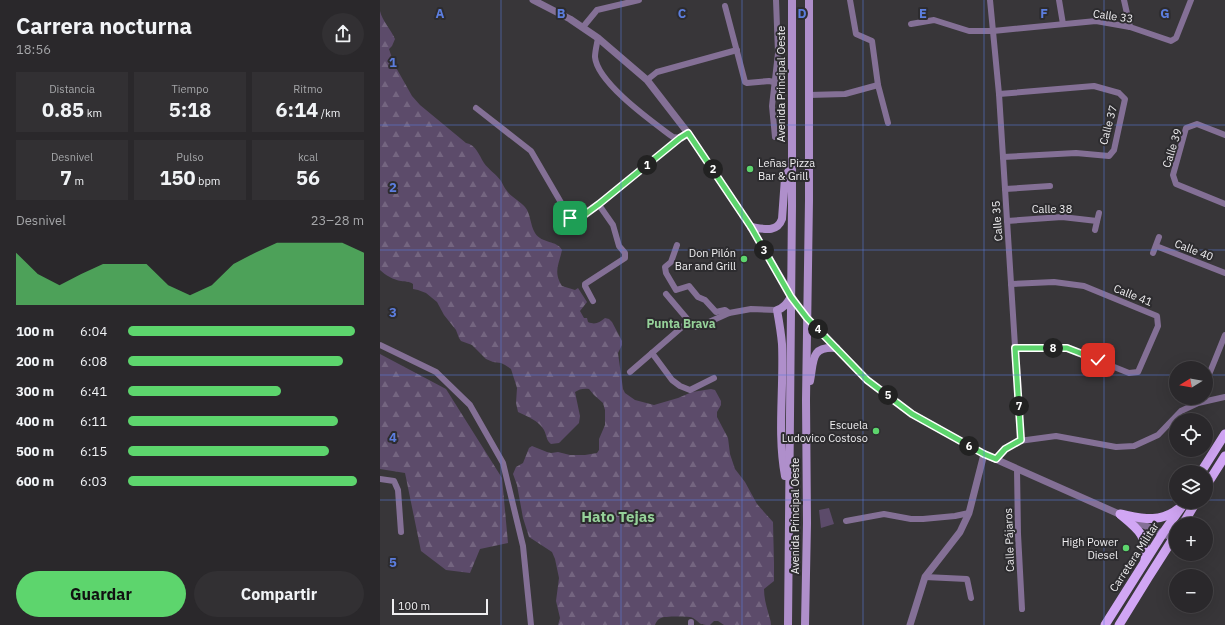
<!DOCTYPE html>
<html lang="es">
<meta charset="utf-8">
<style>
:root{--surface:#2a282b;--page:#323033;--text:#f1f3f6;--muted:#a5a6a9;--line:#464447;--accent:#5dd56d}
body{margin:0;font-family:"IBM Plex Sans",sans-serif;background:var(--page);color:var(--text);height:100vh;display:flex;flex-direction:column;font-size:15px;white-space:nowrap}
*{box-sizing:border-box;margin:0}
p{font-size:13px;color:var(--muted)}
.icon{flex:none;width:22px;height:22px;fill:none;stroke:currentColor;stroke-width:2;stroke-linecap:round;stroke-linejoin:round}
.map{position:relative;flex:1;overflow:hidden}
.sheet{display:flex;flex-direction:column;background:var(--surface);width:380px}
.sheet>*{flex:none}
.needle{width:26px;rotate:259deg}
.tools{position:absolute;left:789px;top:361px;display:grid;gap:8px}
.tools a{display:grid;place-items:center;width:44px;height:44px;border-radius:50%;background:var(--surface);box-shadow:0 4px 16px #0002,0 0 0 1px var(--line);font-size:20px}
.scale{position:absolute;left:12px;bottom:10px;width:96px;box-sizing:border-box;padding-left:4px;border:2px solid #efeef0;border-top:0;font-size:11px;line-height:14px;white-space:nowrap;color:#efeef0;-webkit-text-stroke:3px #2d2c2f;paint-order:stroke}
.pin{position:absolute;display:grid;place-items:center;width:34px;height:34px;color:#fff;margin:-17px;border-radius:8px;box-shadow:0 2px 6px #0006}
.km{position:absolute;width:20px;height:20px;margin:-10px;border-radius:50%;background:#222;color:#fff;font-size:11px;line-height:20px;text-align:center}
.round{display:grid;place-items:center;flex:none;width:42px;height:42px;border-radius:21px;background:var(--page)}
.head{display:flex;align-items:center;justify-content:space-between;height:68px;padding:0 16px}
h1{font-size:22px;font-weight:700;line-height:30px}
.metrics{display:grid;grid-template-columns:repeat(3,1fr);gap:6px;height:68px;padding:4px 16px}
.metrics div{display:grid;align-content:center;border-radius:0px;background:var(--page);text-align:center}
.metrics b{font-size:20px;font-weight:700}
.metrics small{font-size:11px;font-weight:400}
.metrics p{font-size:11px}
.chart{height:112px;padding:8px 16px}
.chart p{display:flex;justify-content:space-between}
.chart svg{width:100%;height:72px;margin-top:4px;fill:var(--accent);opacity:.7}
.cta{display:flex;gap:8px;margin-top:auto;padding:8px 16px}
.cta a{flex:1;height:46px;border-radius:24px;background:var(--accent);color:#111;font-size:16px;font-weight:700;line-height:46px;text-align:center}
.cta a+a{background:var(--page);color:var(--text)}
ul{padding:0 16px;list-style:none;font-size:13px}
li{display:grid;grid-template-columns:64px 48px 1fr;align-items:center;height:30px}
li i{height:10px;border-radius:5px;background:var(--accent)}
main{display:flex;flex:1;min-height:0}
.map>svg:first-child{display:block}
.forest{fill:url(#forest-firs)}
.pitch{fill:#5c4b6a}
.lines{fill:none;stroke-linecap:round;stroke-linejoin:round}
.minor{stroke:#847096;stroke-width:6}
.tertiary{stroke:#847096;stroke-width:7}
.secondary{stroke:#af8fcb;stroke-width:8}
.primary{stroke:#d1a6f4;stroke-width:9}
.route-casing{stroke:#fff;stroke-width:8}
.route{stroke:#5dd56d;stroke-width:5}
.grid{fill:none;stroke:#5c7edf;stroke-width:1;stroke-opacity:0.55}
.poi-dot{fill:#5dd56d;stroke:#2d2c2f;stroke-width:1.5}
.labels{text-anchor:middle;stroke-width:4;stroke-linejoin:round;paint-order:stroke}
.street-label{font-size:11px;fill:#efeef0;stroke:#2d2c2f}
.poi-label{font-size:11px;fill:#efeef0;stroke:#2d2c2f;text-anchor:end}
.neighbourhood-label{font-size:12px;font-weight:bold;fill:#95d199;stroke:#2d2c2f}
.district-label{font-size:15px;font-weight:bold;fill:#95d199;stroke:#2d2c2f}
.grid-label{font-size:13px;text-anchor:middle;font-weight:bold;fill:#5c7edf;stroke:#2d2c2f;stroke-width:4;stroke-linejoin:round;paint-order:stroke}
</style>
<main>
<section class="sheet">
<div class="head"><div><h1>Carrera nocturna</h1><p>18:56</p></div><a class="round"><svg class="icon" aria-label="share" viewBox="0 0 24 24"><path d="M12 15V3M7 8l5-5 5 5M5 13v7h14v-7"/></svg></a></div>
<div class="metrics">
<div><p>Distancia</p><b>0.85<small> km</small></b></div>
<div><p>Tiempo</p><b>5:18</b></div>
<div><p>Ritmo</p><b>6:14<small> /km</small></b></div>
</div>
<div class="metrics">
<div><p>Desnivel</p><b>7<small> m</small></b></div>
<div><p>Pulso</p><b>150<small> bpm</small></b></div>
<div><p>kcal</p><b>56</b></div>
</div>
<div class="chart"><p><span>Desnivel</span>23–28 m</p>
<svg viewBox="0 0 160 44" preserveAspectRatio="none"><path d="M0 44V12L10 25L20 32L30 25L40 19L50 19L60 19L70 32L80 38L90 32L100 19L110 12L120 6L130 6L140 6L150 6L160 12V44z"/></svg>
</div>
<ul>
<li><b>100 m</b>6:04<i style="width:96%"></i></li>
<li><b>200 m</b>6:08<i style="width:91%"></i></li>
<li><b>300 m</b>6:41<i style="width:65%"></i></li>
<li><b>400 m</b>6:11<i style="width:89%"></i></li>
<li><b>500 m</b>6:15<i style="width:85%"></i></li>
<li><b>600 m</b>6:03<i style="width:97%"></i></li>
</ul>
<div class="cta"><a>Guardar</a><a>Compartir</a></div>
</section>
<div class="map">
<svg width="845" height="625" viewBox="0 0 845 625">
<defs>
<pattern id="forest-firs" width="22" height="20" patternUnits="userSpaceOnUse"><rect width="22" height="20" fill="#5c4b6a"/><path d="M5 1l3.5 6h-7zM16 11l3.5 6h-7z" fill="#746580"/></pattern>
</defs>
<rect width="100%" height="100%" fill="#383639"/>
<g class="forest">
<path d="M0 11C2 20 11 30 15 39L12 46 9 49 14 64 32 96 40 105 86 143C96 145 99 155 104 163 108 169 116 174 121 181 123 184 124 188 127 191 132 198 140 201 145 207 151 214 150 225 155 233 162 244 177 240 182 250 179 265 173 271 182 286L195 290 198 288 207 302 200 311 204 318H207L208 322C215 325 219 323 225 318L229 319 232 322 242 341V345L238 353 243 389 245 393 255 400 274 405 298 398 312 392 331 389 335 390 341 401V405L337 412V417L348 438 350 454 355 469 365 482 377 504 393 522 394 563V581L384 589C384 597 386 605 388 612 389 617 391 620 391 625H344L338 621H334L330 625C318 625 321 623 313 618 311 616 283 616 281 618 278 619 276 622 275 625H178L180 618 176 601 179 578 175 559 172 552 149 537 143 518 137 485 133 474 136 467 143 463 149 448 152 446 167 452 171 453 178 452 190 455H205L217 453 219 450V439L225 425V410L223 403 214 395 209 389C204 388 199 389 195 392L200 416 199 423 179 443 171 444C166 440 167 436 164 430 158 420 148 417 138 412L136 403 137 388 131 369 125 365 121 363 113 362 106 359 92 345 81 341 79 338 76 330 64 315 57 302 46 293 38 290 33 289V284C29 281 26 282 21 281 14 280 5 275 0 270Z"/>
<polygon points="0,354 66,389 122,478 128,543 100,549 90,573 66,570 41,551 25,473 0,469"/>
</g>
<polygon class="pitch" points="449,508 454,524 441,528 439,510"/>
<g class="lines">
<g class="minor">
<polyline points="470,0 476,34 492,41 498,85 508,123"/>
<polyline points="610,0 619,94 641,441"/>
<polyline points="679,0 683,24"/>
<polyline points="744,0 750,27"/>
<polyline points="345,6 365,82 367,83 389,81 394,82"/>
<polyline points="531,24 554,20 589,31 613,31 716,21 750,27 791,41 796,38 811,0"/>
<polyline points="203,27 217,10 259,0"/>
<path d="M218 38C217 44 215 51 215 57 217 82 270 120 290 135L293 137 300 138"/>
<polyline points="267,80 277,72 357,50"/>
<polyline points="619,94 714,86 739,93 745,99 734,150 729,156 696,153 623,157"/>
<polyline points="429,95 465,94 498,85"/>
<polyline points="96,108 151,151 190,218 194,220 199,218 219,205 300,138 308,133"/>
<polyline points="845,135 817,124 806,128 793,175 796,184 845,204"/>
<polyline points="395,137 392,106 398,53 396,0"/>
<polyline points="625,189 670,186"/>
<polyline points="627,221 682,217 717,221"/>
<polyline points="715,230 719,213"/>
<polyline points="297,245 291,262 285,267 286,273 296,290 309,286 318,297 325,300 336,312 345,310 349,313"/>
<polyline points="776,246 845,273"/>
<polyline points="773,253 779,237"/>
<polyline points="631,284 674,282 704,286 777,316 778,326 758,372 749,373 687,348 635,348"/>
<polyline points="286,294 314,327 318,327 349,313 371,309 397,310"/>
<polyline points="213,301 205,286 205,284 245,258 245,253 239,246 233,225 219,205"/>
<polyline points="0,345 56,372 90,405 123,463 143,546 151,625"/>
<polyline points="272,353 292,380 300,386 310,390 334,378"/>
<polyline points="250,372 309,321"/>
<polyline points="826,382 845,335"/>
<polyline points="616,459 625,449 639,441 676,436 736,447 754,446 778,435 801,411 818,403 845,397"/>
<polyline points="637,469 638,534 642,609"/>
<polyline points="0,479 14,481 18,490 21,532"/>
<polyline points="466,521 504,514 531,519 543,519 575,516 589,513"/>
<polyline points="545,577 587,579 591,598"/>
<polyline points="311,625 311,622"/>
</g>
<g class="tertiary">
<polyline points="153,0 190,19 218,38 267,80 308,133 371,227 417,305 427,318 487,380 532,414 604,454 793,538"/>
<polyline points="530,625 545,577 580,532 589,513 604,454"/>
</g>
<g class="secondary">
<path d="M371 227C384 229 397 233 402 219L405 178 411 166"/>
<path d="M430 381C434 361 430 346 456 348"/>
<path d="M405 476C397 433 404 388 402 344 401 332 399 321 397 310 404 308 407 303 411 297"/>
<polyline points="408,625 412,205 412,0"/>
<polyline points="425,625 427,523 426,400 429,200 429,0"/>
</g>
<g class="primary">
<polyline points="821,472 845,434"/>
<polyline points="826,486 845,456"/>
<path d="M740 514C761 518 779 524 798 509"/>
<path d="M741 515C758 529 768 536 765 560"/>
<polyline points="803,524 816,502"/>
<polyline points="725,625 783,533 805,502"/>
<polyline points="739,625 768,578 796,534"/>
</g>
</g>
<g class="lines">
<g class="route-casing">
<polyline id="route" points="190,218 194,220 200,218 219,204 300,138 308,133 371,227 411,297 427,318 487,380 532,414 604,454 616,459 625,449 641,440 635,348 687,348 718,360"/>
</g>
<use href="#route" class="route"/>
</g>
<path class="grid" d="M121 0V625M241 0V625M362 0V625M483 0V625M604 0V625M724 0V625M0 125H845M0 250H845M0 375H796M826 375H845M0 500H796M826 500H845"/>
<g class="poi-dot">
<circle cx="370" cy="169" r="4"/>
<circle cx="364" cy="259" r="4"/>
<circle cx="496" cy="431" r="4"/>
<circle cx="746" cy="548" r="4"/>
</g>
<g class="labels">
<g class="street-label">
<text transform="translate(733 16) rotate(8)" y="4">Calle 33</text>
<text transform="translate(401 84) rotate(-90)" y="4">Avenida Principal Oeste</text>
<text transform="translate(728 125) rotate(-75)" y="4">Calle 37</text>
<text transform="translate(792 148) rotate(-72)" y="4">Calle 39</text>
<text x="672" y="213">Calle 38</text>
<text transform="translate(617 221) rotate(-94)" y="4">Calle 35</text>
<text transform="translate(814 250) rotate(21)" y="4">Calle 40</text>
<text transform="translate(753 295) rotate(22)" y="4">Calle 41</text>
<text transform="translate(415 516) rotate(-90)" y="4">Avenida Principal Oeste</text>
<text transform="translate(629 540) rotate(-92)" y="4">Calle Pájaros</text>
<text transform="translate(754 557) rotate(-57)" y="4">Carretera Militar</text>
</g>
<g class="poi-label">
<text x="378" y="167" text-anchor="start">Leñas Pizza<tspan x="378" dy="13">Bar &amp; Grill</tspan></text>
<text x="356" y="257">Don Pilón<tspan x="356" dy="13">Bar and Grill</tspan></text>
<text x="488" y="429">Escuela<tspan x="488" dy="13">Ludovico Costoso</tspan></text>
<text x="738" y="546">High Power<tspan x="738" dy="13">Diesel</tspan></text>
</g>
<g class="neighbourhood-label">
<text x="301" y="328">Punta Brava</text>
</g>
<g class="district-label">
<text x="238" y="522">Hato Tejas</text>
</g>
</g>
<g class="grid-label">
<text x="60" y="18">A</text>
<text x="181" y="18">B</text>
<text x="302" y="18">C</text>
<text x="422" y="18">D</text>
<text x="543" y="18">E</text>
<text x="664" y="18">F</text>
<text x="785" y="18">G</text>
<text x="13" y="67">1</text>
<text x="13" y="192">2</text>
<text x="13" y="317">3</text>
<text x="13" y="442">4</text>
<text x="13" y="567">5</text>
</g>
</svg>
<div class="tools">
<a><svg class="needle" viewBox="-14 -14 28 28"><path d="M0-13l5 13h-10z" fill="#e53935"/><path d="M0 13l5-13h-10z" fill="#a5a6a9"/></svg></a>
<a><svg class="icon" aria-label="locate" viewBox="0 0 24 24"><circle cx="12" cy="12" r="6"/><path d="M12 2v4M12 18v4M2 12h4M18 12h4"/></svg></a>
<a><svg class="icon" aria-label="layers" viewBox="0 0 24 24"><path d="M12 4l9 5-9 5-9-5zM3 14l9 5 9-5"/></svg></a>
<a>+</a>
<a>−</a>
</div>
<div class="scale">100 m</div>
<div class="pin" style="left:190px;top:218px;background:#1e9e55"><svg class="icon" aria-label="arrive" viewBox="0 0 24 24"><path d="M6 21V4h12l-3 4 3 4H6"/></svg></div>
<div class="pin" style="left:718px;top:360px;background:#d93025"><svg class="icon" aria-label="check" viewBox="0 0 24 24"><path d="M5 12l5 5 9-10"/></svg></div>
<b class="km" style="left:267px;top:165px">1</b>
<b class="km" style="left:333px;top:169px">2</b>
<b class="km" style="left:384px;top:250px">3</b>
<b class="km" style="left:438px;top:329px">4</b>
<b class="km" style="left:508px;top:395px">5</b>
<b class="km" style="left:589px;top:446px">6</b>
<b class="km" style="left:639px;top:406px">7</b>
<b class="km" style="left:673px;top:348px">8</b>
</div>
</main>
